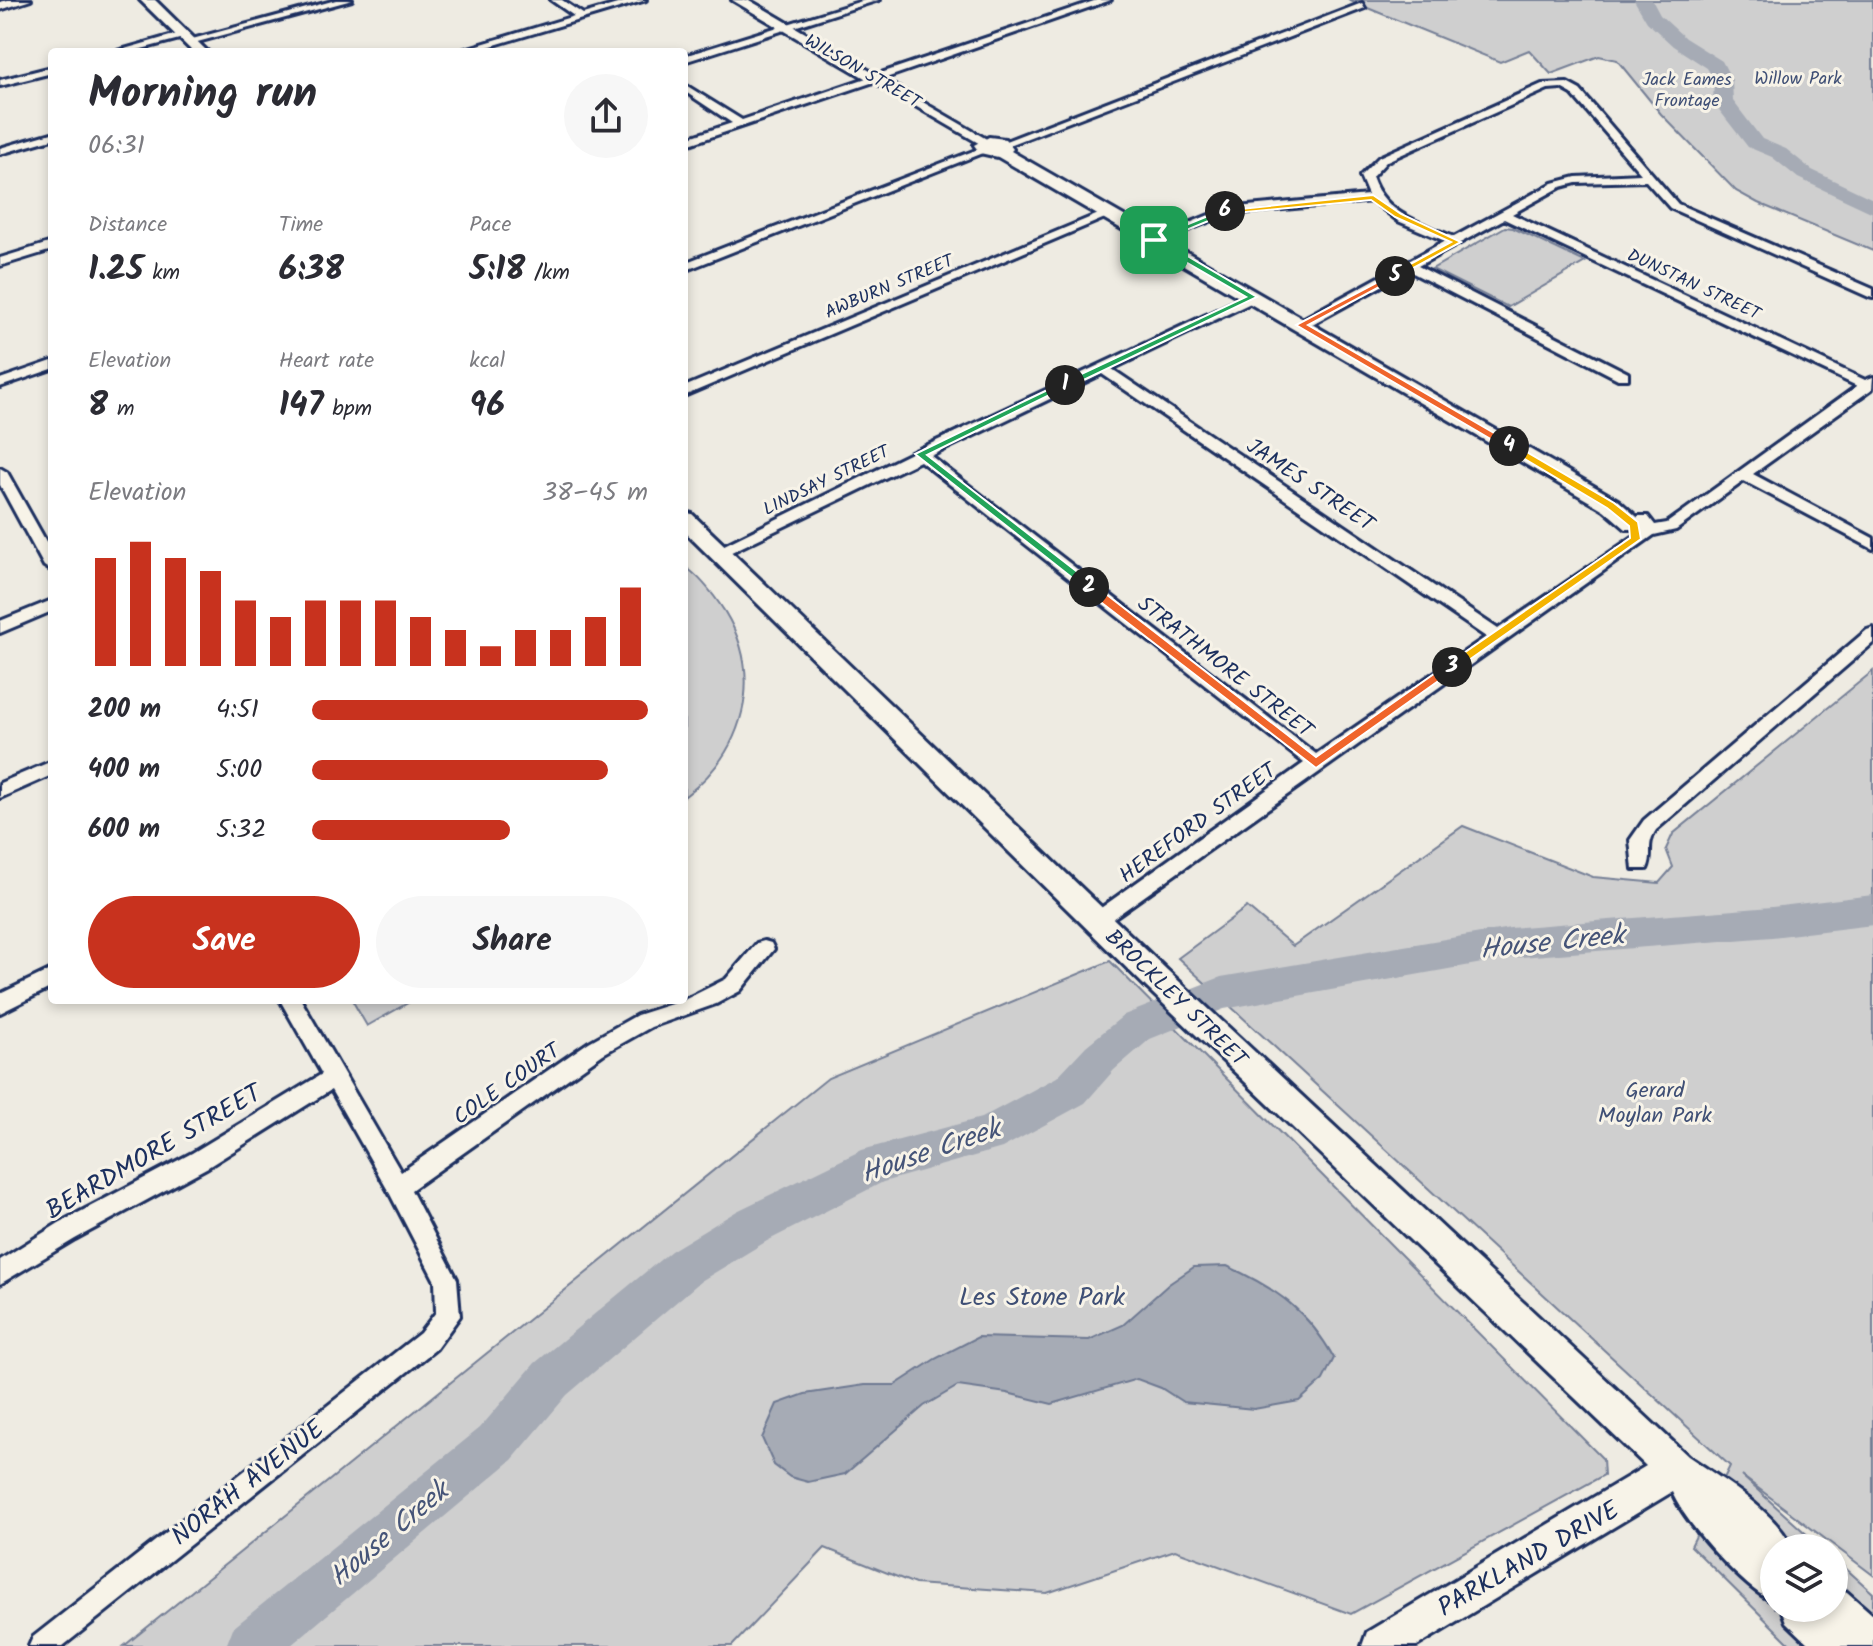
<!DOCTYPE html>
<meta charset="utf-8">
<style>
:root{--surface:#fff;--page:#f7f7f7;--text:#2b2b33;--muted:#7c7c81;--accent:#c8321e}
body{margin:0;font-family:Kalam,sans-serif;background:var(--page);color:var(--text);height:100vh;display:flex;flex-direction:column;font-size:30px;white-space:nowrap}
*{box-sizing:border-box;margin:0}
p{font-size:26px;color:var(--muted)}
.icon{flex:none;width:44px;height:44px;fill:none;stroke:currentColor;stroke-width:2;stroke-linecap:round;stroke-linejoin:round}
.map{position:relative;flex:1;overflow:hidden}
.details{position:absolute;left:48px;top:48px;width:640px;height:956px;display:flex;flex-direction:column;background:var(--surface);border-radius:8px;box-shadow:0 4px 12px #0003}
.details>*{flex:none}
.buttons{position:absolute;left:1760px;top:1534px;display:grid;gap:16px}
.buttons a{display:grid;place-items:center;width:88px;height:88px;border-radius:50%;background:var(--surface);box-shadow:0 4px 12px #0003;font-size:40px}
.pin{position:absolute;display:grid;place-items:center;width:68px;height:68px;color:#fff;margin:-34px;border-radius:16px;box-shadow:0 4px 12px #0006}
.km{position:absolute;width:40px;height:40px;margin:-20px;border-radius:50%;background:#222;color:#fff;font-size:22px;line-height:40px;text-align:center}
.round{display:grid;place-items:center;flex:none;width:84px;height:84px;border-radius:42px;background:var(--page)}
.summary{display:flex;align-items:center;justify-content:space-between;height:136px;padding:0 40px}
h1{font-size:44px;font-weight:800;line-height:60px}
.metrics{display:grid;grid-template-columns:repeat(3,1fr);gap:12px;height:136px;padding:8px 40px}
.metrics div{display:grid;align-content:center}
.metrics b{font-size:34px;font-weight:800}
.metrics small{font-size:22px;font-weight:400}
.metrics p{font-size:22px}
.chart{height:224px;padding:16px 40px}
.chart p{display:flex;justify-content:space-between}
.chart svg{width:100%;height:144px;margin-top:8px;stroke:var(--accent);stroke-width:6}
.action{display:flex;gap:16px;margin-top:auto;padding:16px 40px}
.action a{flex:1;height:92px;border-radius:48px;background:var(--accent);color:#fff;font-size:32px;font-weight:800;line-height:92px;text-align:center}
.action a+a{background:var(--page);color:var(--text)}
ul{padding:0 40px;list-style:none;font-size:26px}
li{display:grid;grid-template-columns:128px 96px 1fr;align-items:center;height:60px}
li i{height:20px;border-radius:10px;background:var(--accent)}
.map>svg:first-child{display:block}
.green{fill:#cfcfcf;stroke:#757f96;stroke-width:2}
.water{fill:#a6abb5;stroke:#6e7992;stroke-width:2}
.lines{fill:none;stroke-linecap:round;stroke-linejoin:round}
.river{fill:#a6abb5;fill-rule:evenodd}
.street-casing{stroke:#1b2f5e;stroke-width:6}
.secondary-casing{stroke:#1b2f5e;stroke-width:6}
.street{fill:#f7f3e8;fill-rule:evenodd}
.secondary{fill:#f7f3e8;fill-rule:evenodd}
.split-1{fill:#22a559;stroke:#fff;stroke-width:2}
.split-2{fill:#22a559;stroke:#fff;stroke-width:2}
.split-3{fill:#f0652b;stroke:#fff;stroke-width:2}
.split-4{fill:#f5b400;stroke:#fff;stroke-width:2}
.split-5{fill:#f0652b;stroke:#fff;stroke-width:2}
.split-6{fill:#f5b400;stroke:#fff;stroke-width:2}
.split-7{fill:#22a559;stroke:#fff;stroke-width:2}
.labels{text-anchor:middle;stroke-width:6;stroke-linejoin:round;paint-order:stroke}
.far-street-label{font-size:18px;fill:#1b2f5e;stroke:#f7f3e8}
.far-park-label{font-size:18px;fill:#3f4f75;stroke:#f7f3e8}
.street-label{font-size:22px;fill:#1b2f5e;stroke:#f7f3e8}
.park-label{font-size:22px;fill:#3f4f75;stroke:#f7f3e8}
.near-street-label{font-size:26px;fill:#1b2f5e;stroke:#f7f3e8}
.near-park-label{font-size:26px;fill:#3f4f75;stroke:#f7f3e8}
.near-water-label{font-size:28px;font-style:italic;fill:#455478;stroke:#f7f3e8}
</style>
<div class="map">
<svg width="1873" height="1646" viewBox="0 0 1873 1646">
<rect width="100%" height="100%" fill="#eeebe2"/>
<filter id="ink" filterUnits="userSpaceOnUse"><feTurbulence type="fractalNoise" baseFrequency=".0125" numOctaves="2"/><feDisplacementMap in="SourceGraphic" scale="16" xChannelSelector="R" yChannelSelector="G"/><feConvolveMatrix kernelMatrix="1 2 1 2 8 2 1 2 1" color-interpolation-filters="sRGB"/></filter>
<g filter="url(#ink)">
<g class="green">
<polygon points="1348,0 1873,0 1873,251 1758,203 1736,191 1661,114 1617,60 1599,56 1551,74 1529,50 1500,62"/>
<polygon points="1505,227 1513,228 1585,262 1508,307 1432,269"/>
<path d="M684 566C701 577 714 595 725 612 765 678 744 752 684 797Z"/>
<polygon points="1873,671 1873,1575 1742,1476 1822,1548 1774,1548 1774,1608 1834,1608 1834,1558 1873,1593 1873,1646 1792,1646 1691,1546 1730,1466 1178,958 1247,907 1293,946 1463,826 1593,877 1659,883 1673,867 1666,849 1673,834"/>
<polygon points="1110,961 1603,1459 1604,1475 1351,1614 1175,1550 1047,1593 915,1584 825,1548 732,1646 124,1646 828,1078"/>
<polygon points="352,1000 413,1000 367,1026"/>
</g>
<path class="water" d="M1227 1266C1276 1288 1308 1311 1334 1358L1323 1380 1299 1401 1254 1409 1183 1402 1161 1388 1137 1379 1052 1404 1007 1393 958 1386 924 1406 845 1474 808 1482 790 1477 774 1465 762 1438 777 1404 805 1394 865 1385H895L935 1359 978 1337 1089 1340 1123 1325 1169 1284 1194 1267Z"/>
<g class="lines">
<g class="river">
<polygon points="1634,0 1652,0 1660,15 1685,38 1722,61 1732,80 1733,101 1762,139 1786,149 1812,170 1873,199 1873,213 1798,178 1772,157 1748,147 1713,102 1714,80 1707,68 1673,46 1647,22"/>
<polygon points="1873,895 1873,925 1772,937 1510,958 1224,1009 1150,1039 1114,1070 1085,1103 1002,1148 883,1182 767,1241 701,1281 567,1395 512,1460 290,1646 226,1646 233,1628 480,1428 535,1363 671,1251 737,1211 862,1150 981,1118 1057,1077 1086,1046 1124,1015 1221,977 1510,928 1772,907"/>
</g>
<g class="street-casing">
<g id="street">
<polygon points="336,0 352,0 190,44 185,41"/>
<polygon points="551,0 562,0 583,14 631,0 646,0 471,52 455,52 574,16"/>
<polygon points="865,0 879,0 684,62 684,56"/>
<polygon points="1097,0 1111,0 883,79 990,141 990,145 982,145 874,82 684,146 684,139 732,123 684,91 684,84 742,120"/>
<polygon points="1362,3 1365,8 1007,146 998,144"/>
<polygon points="184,32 187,33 187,37 130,52 114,52"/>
<polygon points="52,67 52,73 0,86 0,80"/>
<path d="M1567 83 1580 90 1678 204 1873 289V298L1869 297 1670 208 1646 181 1576 183 1561 187 1512 214 1865 380 1873 377 1872 389 1753 474 1873 538V549L1744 481 1676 530 1654 535 1098 929 1091 927 1088 921 1091 915 1304 763 920 461 723 556 718 557 710 552 915 451 1253 293 1259 297 1257 300 1112 369 1498 629 1640 532 1633 526 1637 522 1638 516H1648L1655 525 1667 523 1857 386 1504 219 1418 266 1628 373V379H1618L1409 271 1305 328H1297V322L1445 241 1398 221 1373 201 1228 214 1158 242 1148 240 1226 208 1368 195 1360 176 1379 157 1542 84ZM1561 88 1572 94 1641 174 1576 177 1553 183 1454 237C1421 223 1384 214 1372 177L1387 161 1548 89ZM1102 374 1486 637 1316 754 931 456Z"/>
<polygon points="52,133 52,139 0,154 0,148"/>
<polygon points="981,148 990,150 684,271 684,263"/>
<polygon points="1108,210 1114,213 1112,215 684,396 684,387"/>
<polygon points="52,242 52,250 0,266 0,258"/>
<polygon points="52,361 52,369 0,387 0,379"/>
<polygon points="0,468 7,472 52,552 52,571 44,566 0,485"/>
<polygon points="52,600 52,611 0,633 0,621"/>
<path d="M1873 628V643L1656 830C1645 846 1654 854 1647 869H1633L1630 840 1644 820 1867 630Z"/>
<polygon points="52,761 52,775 0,798 0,783"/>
<polygon points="764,941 771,943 774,949 740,991 716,1004 651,1027 603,1054 411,1190 457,1279 460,1316 436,1349 63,1646 29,1646 33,1637 420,1333 436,1312 435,1281 390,1194 331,1090 208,1167 75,1239 0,1284 0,1260 59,1223 192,1153 322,1074 280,1000 301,1000 401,1172 589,1042 637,1015 684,1000 726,979 757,943"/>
<polygon points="52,969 52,987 0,1013 0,994"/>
</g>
</g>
<g class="secondary-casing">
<g id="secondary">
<polygon points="8,0 31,0 0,10 0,2"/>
<polygon points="140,0 155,0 208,52 193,52"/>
<polygon points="732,0 749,0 882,78 875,82 870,81"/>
<polygon points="989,137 1005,139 1013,149 1011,151 1618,500 1645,524 1642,529 1626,529 1604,510 998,157 980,153 974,145"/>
<path d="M684 512 692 514 1167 970 1688 1456C1720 1478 1777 1512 1792 1548H1774V1602C1744 1589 1684 1522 1672 1492L1417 1646H1362L1367 1632 1646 1466 1147 988 684 531Z"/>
<polygon points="1834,1586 1847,1592 1873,1615 1873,1646 1811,1646 1786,1622 1781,1608 1834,1608"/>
</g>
</g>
<use href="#street" class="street"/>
<use href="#secondary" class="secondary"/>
</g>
</g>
<polygon class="split-1" points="1151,238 1157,238 1257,297 1069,387 1062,387 1062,383 1246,297 1151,242"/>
<polygon class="split-2" points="1062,383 1070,385 927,455 1093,584 1093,590 1089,591 915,454"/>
<polygon class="split-3" points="1085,584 1093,584 1316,757 1448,664 1458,667 1316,768 1085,590"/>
<polygon class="split-4" points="1506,444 1513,444 1614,503 1638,522 1641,539 1452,672 1446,667 1448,664 1630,538 1629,526 1607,508 1506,448"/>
<polygon class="split-5" points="1395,273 1398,277 1308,325 1513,444 1513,448 1506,448 1296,325"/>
<polygon class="split-6" points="1373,195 1401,214 1461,242 1395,278 1392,274 1451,242 1395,217 1371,200 1225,214 1221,211"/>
<polygon class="split-7" points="1225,209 1228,213 1157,242 1149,240"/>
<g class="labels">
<g class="far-street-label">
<text transform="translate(863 71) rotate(30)" y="6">WILSON STREET</text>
<text transform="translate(1694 284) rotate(25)" y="6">DUNSTAN STREET</text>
<text transform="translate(889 286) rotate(-23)" y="6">AWBURN STREET</text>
<text transform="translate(826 480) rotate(-26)" y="6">LINDSAY STREET</text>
</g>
<g class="far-park-label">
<text x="1798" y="84">Willow Park</text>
<text x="1687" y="85">Jack Eames<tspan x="1687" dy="21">Frontage</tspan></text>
</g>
<g class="street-label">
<text transform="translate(1311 484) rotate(34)" y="8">JAMES STREET</text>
<text transform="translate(1226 666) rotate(38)" y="8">STRATHMORE STREET</text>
<text transform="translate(1197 822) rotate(-36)" y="8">HEREFORD STREET</text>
<text transform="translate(1177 997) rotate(44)" y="8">BROCKLEY STREET</text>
<text transform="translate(506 1083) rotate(-35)" y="8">COLE COURT</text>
</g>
<g class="park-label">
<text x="1655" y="1097">Gerard<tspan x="1655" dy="25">Moylan Park</tspan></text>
</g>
<g class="near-street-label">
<text transform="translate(153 1151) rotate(-30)" y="9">BEARDMORE STREET</text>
<text transform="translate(247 1482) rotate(-38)" y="9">NORAH AVENUE</text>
<text transform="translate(1528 1558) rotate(-30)" y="9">PARKLAND DRIVE</text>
</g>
<g class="near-park-label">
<text x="1042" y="1305">Les Stone Park</text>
</g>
<g class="near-water-label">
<text transform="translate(1552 941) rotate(-6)" y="10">House Creek</text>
<text transform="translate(930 1150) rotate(-19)" y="10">House Creek</text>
<text transform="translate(388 1533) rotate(-40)" y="10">House Creek</text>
</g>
</g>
</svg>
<div class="buttons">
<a><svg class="icon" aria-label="layers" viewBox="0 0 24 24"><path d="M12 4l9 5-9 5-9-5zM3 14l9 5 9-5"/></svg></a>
</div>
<div class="pin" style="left:1154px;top:240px;background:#1e9e55"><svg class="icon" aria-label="arrive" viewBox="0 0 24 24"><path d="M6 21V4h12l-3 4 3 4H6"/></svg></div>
<b class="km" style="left:1065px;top:385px">1</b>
<b class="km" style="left:1089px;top:587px">2</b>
<b class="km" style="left:1452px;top:667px">3</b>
<b class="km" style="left:1509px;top:446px">4</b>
<b class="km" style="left:1395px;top:276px">5</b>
<b class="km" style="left:1225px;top:211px">6</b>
<section class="details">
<div class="summary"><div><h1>Morning run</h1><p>06:31</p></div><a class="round"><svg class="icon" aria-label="share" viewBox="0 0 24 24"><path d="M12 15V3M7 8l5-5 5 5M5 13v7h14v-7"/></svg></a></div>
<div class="metrics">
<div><p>Distance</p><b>1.25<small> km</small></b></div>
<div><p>Time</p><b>6:38</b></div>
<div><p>Pace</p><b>5:18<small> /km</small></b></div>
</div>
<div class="metrics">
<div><p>Elevation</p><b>8<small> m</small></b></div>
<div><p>Heart rate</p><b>147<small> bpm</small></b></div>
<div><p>kcal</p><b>96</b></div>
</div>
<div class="chart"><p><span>Elevation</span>38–45 m</p>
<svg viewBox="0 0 160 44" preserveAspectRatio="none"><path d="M5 44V11M15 44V6M25 44V11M35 44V15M45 44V24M55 44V29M65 44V24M75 44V24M85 44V24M95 44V29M105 44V33M115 44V38M125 44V33M135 44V33M145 44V29M155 44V20"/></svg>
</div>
<ul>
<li><b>200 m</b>4:51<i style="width:100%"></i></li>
<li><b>400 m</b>5:00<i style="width:88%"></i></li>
<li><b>600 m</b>5:32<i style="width:59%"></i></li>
</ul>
<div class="action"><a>Save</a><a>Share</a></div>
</section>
</div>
